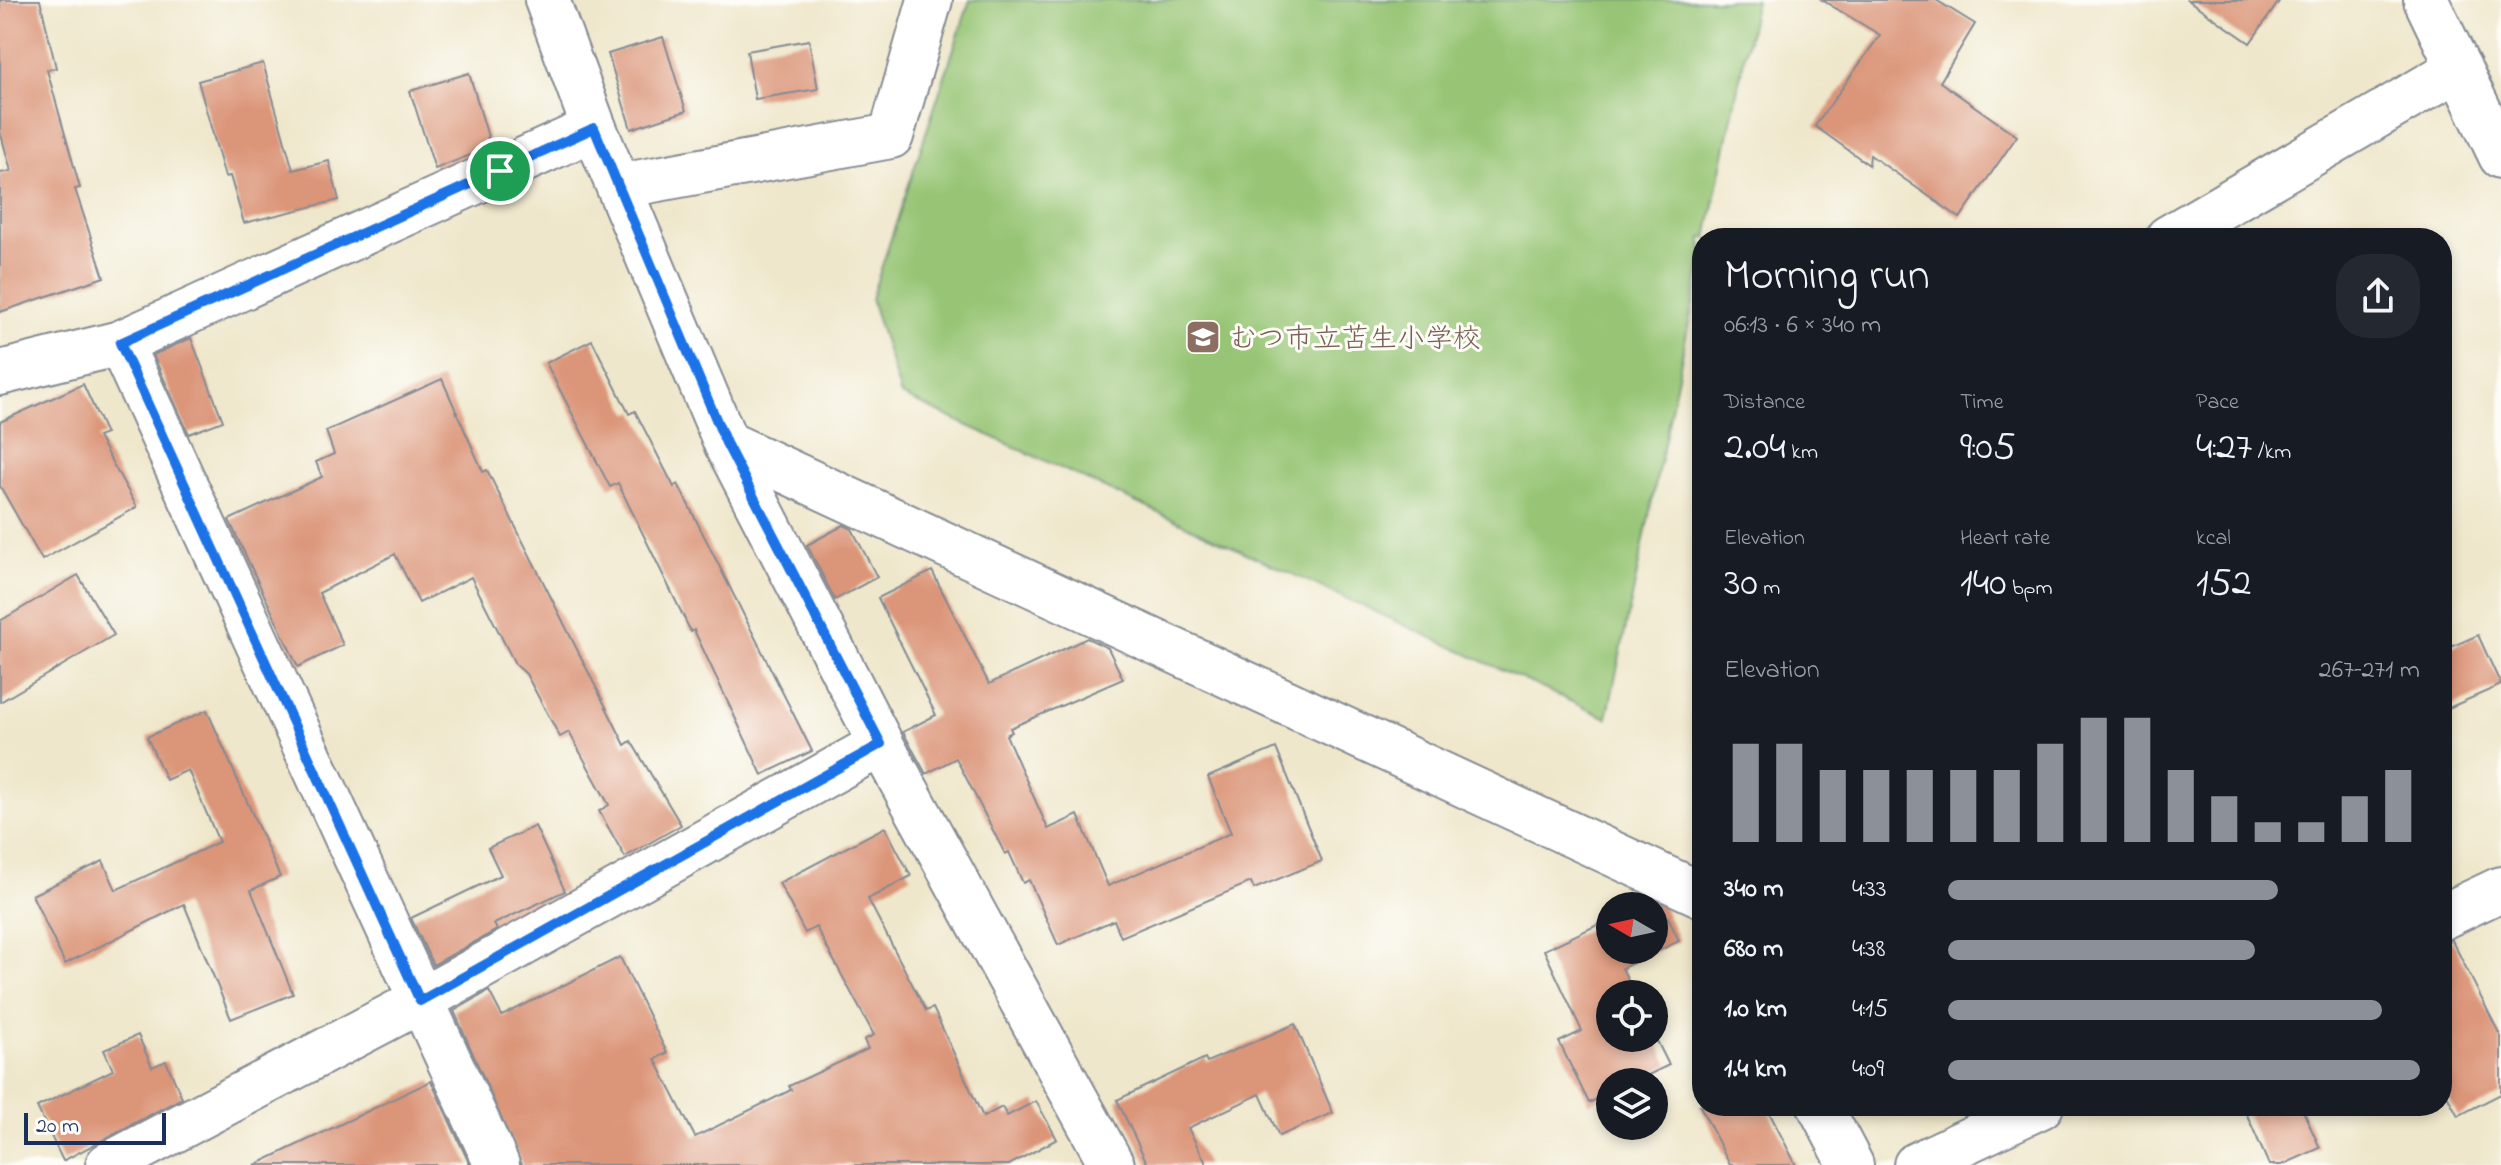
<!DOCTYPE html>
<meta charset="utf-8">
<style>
:root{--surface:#171b24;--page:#242831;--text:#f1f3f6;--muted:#9ea1a6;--accent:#8c9099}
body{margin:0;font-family:"Indie Flower","Klee One",sans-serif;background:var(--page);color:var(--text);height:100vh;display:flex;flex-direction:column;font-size:30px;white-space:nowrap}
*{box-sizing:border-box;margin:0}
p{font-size:26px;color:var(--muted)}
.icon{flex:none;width:44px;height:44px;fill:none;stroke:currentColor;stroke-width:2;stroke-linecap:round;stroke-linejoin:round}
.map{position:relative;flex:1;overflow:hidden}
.sheet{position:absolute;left:1692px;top:228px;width:760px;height:888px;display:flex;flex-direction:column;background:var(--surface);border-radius:32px;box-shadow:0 4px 12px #0003}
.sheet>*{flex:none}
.needle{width:52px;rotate:279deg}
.controls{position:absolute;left:1596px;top:892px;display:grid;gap:16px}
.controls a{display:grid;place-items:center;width:72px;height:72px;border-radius:50%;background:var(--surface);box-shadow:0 4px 12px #0003;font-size:40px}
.scale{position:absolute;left:24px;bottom:20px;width:142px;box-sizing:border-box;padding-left:8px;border:4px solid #1b2f5e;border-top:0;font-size:22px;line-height:28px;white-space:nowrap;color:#1b2f5e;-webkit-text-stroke:6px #fdfcf7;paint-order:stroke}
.pin{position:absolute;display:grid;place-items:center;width:68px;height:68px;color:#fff;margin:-34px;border:4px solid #fff;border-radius:50%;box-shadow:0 2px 8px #0007}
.round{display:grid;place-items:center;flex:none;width:84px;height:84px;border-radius:32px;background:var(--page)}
.overview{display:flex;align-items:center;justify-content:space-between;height:136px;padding:0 32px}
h1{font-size:44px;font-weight:600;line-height:60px}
.stats{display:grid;grid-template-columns:repeat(3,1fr);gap:12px;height:136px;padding:8px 32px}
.stats div{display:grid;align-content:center}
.stats b{font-size:40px;font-weight:600}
.stats small{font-size:22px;font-weight:400}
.stats p{font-size:22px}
.chart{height:224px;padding:16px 32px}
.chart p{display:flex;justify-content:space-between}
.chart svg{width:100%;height:144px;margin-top:8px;stroke:var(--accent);stroke-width:6}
ul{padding:0 32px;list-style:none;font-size:26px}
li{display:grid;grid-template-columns:128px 96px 1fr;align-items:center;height:60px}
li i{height:20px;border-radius:10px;background:var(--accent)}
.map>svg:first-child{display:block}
.pitch{fill:#97c574;stroke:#597a69;stroke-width:2}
.building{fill:#db9579}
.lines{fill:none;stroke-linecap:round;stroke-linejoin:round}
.minor-casing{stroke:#858b94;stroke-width:48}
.minor{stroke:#fff;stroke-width:44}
.route-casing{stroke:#fff;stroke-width:16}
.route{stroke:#1a73e8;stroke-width:10}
.labels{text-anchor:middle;stroke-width:6;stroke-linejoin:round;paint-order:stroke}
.education-label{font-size:28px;fill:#785e54;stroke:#fdfcf7;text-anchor:start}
</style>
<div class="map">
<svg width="2501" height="1165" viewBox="0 0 2501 1165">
<rect width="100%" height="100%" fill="#fdfcf7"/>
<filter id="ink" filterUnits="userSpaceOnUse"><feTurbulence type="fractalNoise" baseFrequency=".0125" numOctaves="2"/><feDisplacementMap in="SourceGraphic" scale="16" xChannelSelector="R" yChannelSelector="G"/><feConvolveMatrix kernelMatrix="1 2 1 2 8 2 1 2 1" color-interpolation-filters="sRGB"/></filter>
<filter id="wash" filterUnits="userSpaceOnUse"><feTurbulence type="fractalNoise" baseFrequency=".006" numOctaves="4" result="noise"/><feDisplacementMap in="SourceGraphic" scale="32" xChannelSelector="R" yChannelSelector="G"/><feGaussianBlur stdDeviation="1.8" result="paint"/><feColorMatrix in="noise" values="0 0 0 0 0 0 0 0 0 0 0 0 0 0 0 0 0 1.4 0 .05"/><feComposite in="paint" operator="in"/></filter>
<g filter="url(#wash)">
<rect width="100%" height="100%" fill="#efe7cb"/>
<polygon class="pitch" points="970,0 1756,0 1707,238 1702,238 1702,260 1607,718 901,395 871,299"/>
<g id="blocks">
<g class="building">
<polygon points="0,0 40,0 56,68 47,70 80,188 75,189 104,277 0,312 0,173 11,171 0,131"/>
<polygon points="1822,0 1936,0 1975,24 1940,82 2017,136 1960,218 1870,155 1869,165 1815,126 1880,35"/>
<polygon points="2188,0 2280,0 2250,43"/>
<polygon points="663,37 686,111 631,129 608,54"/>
<polygon points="809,40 818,89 755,99 747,51"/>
<polygon points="263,63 293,170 329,161 339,200 244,223 230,176 225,177 198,81"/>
<polygon points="469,73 491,147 435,169 410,91"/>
<polygon points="191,338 223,421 189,434 153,355"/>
<polygon points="592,340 629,414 635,411 674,487 678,484 812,751 762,775 694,630 691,632 618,483 610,487 546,363"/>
<polygon points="442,379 483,472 487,470 625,745 631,741 681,825 625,857 599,811 609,805 569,732 560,737 526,674 515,664 471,577 419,603 395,554 319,593 343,645 298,667 229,520 322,477 316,462 334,454 326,431"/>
<polygon points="83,384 106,434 98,437 137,507 42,560 0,486 0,422"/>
<polygon points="844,525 852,529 877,577 835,600 807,545"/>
<polygon points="932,571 989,684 1087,638 1108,648 1123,679 1010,728 1012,732 1006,735 1048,829 1078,815 1108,886 1231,833 1208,777 1276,748 1322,861 1254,889 1251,882 1121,937 1114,920 1058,945 1029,880 1023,883 1009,852 1005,854 956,758 926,774 903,732 936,715 878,598"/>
<polygon points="78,575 114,635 0,702 0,621"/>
<polygon points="2478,635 2501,685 2442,711 2442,651"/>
<polygon points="207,710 280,877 251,890 293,994 231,1019 184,904 65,964 32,895 103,861 116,890 219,842 188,770 166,780 147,737"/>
<polygon points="535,826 565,891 494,924 497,930 433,965 411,918 501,875 488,848"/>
<polygon points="885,827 911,876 868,899 926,1011 933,1008 983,1117 1002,1107 1007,1116 1036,1101 1057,1139 1009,1165 522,1165 454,1011 489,991 502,1016 620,957 667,1053 655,1059 695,1137 791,1090 789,1086 868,1049 864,1040 874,1035 816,927 805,933 779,883"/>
<polygon points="1652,899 1662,904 1679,941 1622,968 1634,994 1610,994 1610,1038 1654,1038 1654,1035 1669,1065 1634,1082 1610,1082 1610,1093 1589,1103 1559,1042 1582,1031 1544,950 1610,919 1610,950 1654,950 1654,906 1638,906"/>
<polygon points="2452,940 2501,1037 2501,1094 2458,1116 2442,1085 2442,942"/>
<polygon points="1295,1024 1333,1113 1279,1136 1260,1094 1188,1128 1207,1165 1148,1165 1117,1100 1205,1058 1207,1062"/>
<polygon points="138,1035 152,1067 166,1061 182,1098 63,1161 37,1107 113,1070 104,1050"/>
<polygon points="431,1081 470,1165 255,1165"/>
<polygon points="1700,1106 1766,1106 1796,1165 1730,1165"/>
<polygon points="2243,1106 2301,1106 2320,1148 2282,1165 2269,1165"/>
</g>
</g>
</g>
<g filter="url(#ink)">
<use href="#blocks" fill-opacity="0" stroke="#858b94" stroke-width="2"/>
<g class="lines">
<g class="minor-casing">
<g id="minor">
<polyline points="547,0 594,128 726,443 881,744 1112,1165"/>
<polyline points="2426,0 2501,156"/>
<polyline points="620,186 891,136 930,0"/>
<polyline points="2168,238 2459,68"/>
<polyline points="120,343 497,1165"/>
<polyline points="0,373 120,343 594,128"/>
<polyline points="726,443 1702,895"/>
<polyline points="2442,917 2501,889"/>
<polyline points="1820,1106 1851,1165"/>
<polyline points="108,1165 420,1001 881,744"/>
<polyline points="1916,1165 2041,1106"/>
</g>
</g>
<use href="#minor" class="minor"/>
</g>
</g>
<g class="lines" filter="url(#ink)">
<g class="route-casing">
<polygon id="route" points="594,128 726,443 881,744 420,1001 120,343"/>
</g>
<use href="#route" class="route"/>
</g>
<defs>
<g id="school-square" transform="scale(1.8)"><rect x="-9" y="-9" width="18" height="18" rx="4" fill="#8d6e63" stroke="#fdfcf7"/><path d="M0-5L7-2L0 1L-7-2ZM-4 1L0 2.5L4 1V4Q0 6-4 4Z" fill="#fff"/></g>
</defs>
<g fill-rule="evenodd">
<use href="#school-square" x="1203" y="337"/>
</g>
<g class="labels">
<g class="education-label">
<text x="1229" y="347">むつ市立苫生小学校</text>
</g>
</g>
</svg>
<div class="controls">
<a><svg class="needle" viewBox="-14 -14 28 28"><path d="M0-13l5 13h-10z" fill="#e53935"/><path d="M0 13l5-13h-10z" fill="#9ea1a6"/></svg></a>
<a><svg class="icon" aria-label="locate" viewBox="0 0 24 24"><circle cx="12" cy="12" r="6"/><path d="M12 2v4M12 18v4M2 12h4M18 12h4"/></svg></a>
<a><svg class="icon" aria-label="layers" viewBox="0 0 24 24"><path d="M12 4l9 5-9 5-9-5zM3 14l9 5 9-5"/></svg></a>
</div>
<div class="scale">20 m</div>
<div class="pin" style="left:500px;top:171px;background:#1e9e55"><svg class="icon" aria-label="arrive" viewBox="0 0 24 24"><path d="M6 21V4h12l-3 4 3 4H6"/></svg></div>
<section class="sheet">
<div class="overview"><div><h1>Morning run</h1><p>06:13 · 6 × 340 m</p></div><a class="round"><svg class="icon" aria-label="share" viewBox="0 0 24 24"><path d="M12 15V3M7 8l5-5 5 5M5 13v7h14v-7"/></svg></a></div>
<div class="stats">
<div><p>Distance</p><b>2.04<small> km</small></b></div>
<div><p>Time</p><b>9:05</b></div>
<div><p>Pace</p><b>4:27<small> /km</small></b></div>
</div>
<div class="stats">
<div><p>Elevation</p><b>30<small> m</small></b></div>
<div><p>Heart rate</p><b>140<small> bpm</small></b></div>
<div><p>kcal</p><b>152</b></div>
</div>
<div class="chart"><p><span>Elevation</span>267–271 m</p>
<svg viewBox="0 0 160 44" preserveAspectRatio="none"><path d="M5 44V14M15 44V14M25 44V22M35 44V22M45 44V22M55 44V22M65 44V22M75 44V14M85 44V6M95 44V6M105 44V22M115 44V30M125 44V38M135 44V38M145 44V30M155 44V22"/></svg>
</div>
<ul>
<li><b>340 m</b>4:33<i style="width:70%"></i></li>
<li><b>680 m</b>4:38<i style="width:65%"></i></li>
<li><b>1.0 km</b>4:15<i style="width:92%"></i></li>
<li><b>1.4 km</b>4:09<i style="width:100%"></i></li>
</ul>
</section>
</div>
